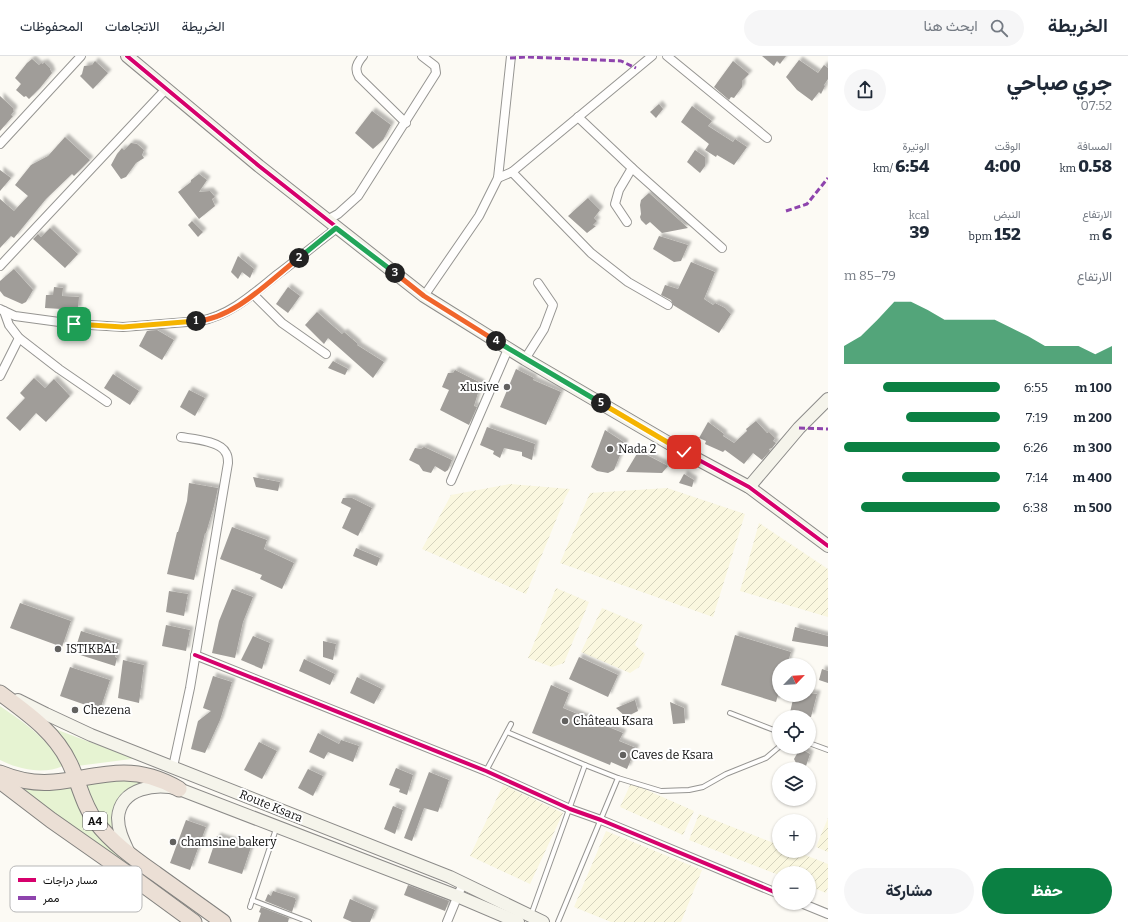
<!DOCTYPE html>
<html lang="ar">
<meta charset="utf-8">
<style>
:root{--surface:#fff;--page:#f6f6f7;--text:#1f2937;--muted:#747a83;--line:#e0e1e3;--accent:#0b8043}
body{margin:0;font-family:Bitter,Vazirmatn,serif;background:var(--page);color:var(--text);direction:rtl;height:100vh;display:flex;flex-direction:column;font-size:15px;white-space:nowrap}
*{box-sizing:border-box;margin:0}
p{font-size:13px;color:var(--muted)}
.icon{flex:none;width:22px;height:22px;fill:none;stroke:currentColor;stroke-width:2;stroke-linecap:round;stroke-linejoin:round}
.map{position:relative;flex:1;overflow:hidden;direction:ltr}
.details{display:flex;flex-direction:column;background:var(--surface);width:300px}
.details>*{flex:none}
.needle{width:26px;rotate:65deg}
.buttons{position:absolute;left:772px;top:602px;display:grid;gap:8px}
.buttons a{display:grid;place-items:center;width:44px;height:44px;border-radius:50%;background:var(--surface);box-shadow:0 1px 3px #0004;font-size:20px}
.pin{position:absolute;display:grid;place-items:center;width:34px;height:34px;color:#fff;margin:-17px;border-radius:8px;box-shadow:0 2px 6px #0006}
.km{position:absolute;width:20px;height:20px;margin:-10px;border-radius:50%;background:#222;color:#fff;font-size:11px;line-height:20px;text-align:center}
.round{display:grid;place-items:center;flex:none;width:42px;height:42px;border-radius:21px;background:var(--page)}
.overview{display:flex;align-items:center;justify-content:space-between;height:68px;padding:0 16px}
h1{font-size:22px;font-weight:800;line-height:30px}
.stats{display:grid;grid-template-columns:repeat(3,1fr);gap:6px;height:68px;padding:4px 16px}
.stats div{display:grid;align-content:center}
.stats b{font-size:17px;font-weight:800}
.stats small{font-size:11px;font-weight:400}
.stats p{font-size:11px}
.chart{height:112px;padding:8px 16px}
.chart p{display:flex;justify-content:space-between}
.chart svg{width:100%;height:72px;margin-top:4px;fill:var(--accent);opacity:.7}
.cta{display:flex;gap:8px;margin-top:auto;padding:8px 16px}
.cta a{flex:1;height:46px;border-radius:24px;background:var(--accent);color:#fff;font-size:16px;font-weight:800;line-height:46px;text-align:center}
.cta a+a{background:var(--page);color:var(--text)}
ul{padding:0 16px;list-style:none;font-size:13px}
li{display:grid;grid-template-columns:64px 48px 1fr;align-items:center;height:30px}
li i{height:10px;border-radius:5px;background:var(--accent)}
header{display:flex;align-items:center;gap:24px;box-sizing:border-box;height:56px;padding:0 20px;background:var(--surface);border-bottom:1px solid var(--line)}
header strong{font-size:19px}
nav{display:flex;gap:22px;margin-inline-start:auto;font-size:14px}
.search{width:280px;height:36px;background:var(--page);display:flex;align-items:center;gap:10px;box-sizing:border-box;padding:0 14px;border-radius:22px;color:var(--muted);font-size:15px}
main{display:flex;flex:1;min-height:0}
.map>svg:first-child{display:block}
.farmland{fill:url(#farmland-furrows)}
.grass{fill:#e6f3d2}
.building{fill:#a09d99;filter:url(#shadow)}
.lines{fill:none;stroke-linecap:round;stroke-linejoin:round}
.lane-casing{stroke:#969592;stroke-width:6}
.street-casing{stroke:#969592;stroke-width:10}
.secondary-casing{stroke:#8c8b89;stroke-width:14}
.highway-casing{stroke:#83827f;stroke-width:17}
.lane{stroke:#fffefd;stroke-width:4}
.street{stroke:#fffefd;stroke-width:8}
.secondary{stroke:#f5f4eb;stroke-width:12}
.highway{stroke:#ebdfd5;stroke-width:15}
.quiet{stroke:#8e44ad;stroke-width:3;stroke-dasharray:6 3;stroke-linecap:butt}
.cycleway-casing{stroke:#fff;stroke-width:6}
.cycleway{stroke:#d6006c;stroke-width:4}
.split-1-casing{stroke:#fff;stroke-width:8}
.split-2-casing{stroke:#fff;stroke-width:8}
.split-3-casing{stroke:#fff;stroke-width:8}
.split-4-casing{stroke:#fff;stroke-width:8}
.split-5-casing{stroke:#fff;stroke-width:8}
.split-6-casing{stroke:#fff;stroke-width:8}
.split-1{stroke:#f5b400;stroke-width:5}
.split-2{stroke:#f0652b;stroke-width:5}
.split-3{stroke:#22a559;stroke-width:5}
.split-4{stroke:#f0652b;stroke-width:5}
.split-5{stroke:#22a559;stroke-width:5}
.split-6{stroke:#f5b400;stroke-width:5}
.poi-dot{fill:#62615f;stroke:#fff;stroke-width:1.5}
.labels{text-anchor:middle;stroke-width:4;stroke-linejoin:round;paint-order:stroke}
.shield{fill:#fff;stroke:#575757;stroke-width:1}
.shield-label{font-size:11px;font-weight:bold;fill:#0f0f0f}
.poi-label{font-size:12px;fill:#0f0f0f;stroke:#fff;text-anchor:start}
.street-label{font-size:12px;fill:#0f0f0f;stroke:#fff}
.key{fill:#fff;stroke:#b7b7b7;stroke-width:1}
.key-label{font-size:11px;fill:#0f0f0f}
</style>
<header>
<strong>الخريطة</strong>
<div class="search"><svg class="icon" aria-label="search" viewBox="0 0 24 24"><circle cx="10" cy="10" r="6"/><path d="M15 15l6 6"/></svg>ابحث هنا</div>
<nav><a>الخريطة</a><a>الاتجاهات</a><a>المحفوظات</a></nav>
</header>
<main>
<section class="details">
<div class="overview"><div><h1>جري صباحي</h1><p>07:52</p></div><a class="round"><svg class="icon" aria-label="share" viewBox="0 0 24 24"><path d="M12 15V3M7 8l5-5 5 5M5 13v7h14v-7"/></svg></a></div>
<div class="stats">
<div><p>المسافة</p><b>0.58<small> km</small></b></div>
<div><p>الوقت</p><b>4:00</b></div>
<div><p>الوتيرة</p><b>6:54<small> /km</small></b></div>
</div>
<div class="stats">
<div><p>الارتفاع</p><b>6<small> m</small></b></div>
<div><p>النبض</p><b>152<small> bpm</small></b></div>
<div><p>kcal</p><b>39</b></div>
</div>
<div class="chart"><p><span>الارتفاع</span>79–85 m</p>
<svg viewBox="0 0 160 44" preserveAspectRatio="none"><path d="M0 44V33L10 27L20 17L30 6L40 6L50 11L60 17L70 17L80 17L90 17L100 22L110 27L120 33L130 33L140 33L150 38L160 33V44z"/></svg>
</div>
<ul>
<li><b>100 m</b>6:55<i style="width:75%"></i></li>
<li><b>200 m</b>7:19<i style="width:60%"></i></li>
<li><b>300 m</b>6:26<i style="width:100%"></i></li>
<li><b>400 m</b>7:14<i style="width:63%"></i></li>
<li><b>500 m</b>6:38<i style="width:89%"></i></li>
</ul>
<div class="cta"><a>حفظ</a><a>مشاركة</a></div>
</section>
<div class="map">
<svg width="828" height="866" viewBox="0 0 828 866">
<defs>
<pattern id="farmland-furrows" width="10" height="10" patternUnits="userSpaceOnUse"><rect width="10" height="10" fill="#faf7df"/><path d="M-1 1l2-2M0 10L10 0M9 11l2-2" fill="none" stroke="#d5d3be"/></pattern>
<filter id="shadow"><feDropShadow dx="3.5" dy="-3.5" stdDeviation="1" flood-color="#0004"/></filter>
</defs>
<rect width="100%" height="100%" fill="#fcfaf4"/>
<g class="farmland">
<polygon points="510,428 570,433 565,442 526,538 422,493 451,439"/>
<polygon points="667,432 745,458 713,561 560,507 590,437"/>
<polygon points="759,467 828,513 828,561 740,535"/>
<polygon points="556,532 589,546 564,607 552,611 528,602"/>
<polygon points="602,552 643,569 635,589 645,598 639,611 630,617 581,596"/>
<polygon points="631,727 694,755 683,779 620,751"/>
<polygon points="503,729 563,757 530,828 470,800"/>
<polygon points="699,758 779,789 779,795 795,795 828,808 828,831 826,837 809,830 809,817 779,817 779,819 689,784"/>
<polygon points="828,762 828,796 816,791"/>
<polygon points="606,775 702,814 681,866 611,866 574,851"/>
</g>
<g class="grass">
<path d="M0 650C26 668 47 682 63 710 43 719 18 713 0 704Z"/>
<polygon points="55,673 95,688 139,702 77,710"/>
<polygon points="119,723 145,726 114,753 112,762 112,776 108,773 81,727"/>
<polygon points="72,731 126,804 152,825 151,828 72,773 24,733 50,734"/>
</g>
<g class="building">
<polygon points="762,0 786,0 780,8 777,5 774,10"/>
<polygon points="32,3 39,9 41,7 43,8 44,6 51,13 50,13 52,17 40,32 29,43 26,40 24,41 16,34 21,28 15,22 27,7"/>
<polygon points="799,4 818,17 824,9 828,12 828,23 824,29 825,30 821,38 819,36 812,45 797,34 786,21"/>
<polygon points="95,5 108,17 93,33 80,20 82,18 84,10 92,9"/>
<polygon points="733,5 749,18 742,25 742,31 734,42 731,41 729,44 714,31"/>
<polygon points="0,40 14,53 13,54 14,55 11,59 13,60 0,75"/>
<polygon points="659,48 663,53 656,62 650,56"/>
<polygon points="692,50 712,65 708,70 733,86 735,83 747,91 734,109 717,99 716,101 705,94 709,88 681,66"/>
<polygon points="372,55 391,69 383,84 373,93 355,77"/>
<polygon points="65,81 90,104 74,120 72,118 46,143 14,182 11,180 0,192 0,143 14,155 28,140 15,129 31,109 48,100"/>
<polygon points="131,87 137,88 144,94 142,99 144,102 136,107 126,121 121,123 111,109 117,98 122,92 124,94"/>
<polygon points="695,94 705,101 705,110 700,117 687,106"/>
<polygon points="0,114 11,122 0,135"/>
<polygon points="199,118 207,124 199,136 210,135 215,141 212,143 215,150 199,163 178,136 191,126 191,124"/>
<polygon points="649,137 688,172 662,177 650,166 646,169 641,164 640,161 641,158 640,149 641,144"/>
<polygon points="588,142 600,154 594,162 597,165 593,169 596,170 587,177 568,160"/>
<polygon points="192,165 203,176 198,181 188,169"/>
<polygon points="50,172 78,198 65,212 33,183 38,178 41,181"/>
<polygon points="659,180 688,189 681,205 674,206 653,193"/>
<polygon points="238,200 254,213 250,222 242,216 238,223 231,216"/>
<polygon points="691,206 715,216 704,243 713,249 715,247 725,252 731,258 719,277 673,249 671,244 661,239 665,229 678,233"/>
<polygon points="14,213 33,234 26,246 22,248 4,240 0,235 0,225"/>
<polygon points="54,231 63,232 62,240 79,241 78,254 45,252 46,239 53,239"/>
<polygon points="288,231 300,240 288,257 276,248"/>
<polygon points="317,256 342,278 344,276 358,288 357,289 384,306 373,322 328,282 324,288 305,269"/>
<polygon points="157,274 174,284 162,304 139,290 147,275"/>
<polygon points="333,305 348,313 345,319 328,312"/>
<polygon points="516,313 534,322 533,324 561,336 546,369 500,351"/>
<polygon points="455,314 481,327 474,350 477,351 469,369 440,354 449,334 442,331 448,317 453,317"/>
<polygon points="113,318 139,335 130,349 104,332"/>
<polygon points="34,322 45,332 54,323 70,340 46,366 36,357 20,375 6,362 25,342 20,337"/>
<polygon points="189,334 205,342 195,360 180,351"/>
<polygon points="756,365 767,377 769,376 775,382 773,385 776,387 772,392 769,393 770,395 762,404 753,397 744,408 725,394 723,396 705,388 706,385 699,382 708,366 724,378 723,380 734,387 747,375 746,373"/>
<polygon points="487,371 535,388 532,404 522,400 522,396 504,392 500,402 493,398 494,395 480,389"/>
<polygon points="605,374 625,387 614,414 608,417 597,415 591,411"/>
<polygon points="424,391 452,404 448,414 445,416 435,410 431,417 423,415 419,409 409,404 415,392 421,393"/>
<polygon points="638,396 641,396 668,410 662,417 626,416"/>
<polygon points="684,418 694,424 692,431 679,427"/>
<polygon points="253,421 280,426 278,435 256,431"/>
<polygon points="189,427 218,432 214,450 206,477 205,477 194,524 167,518 177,476 178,476 187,445"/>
<polygon points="343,442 352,442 372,452 358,480 342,472 351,452 341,447"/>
<polygon points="232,471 267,484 264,493 294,507 282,533 260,523 262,519 220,503"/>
<polygon points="356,492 380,502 377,510 353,500"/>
<polygon points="232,533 253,541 243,566 235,602 212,597 219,565"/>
<polygon points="169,535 188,538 184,560 166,556"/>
<polygon points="20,547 71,565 62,591 10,572"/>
<polygon points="166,569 190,574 186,595 162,590"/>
<polygon points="795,571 828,580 828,591 792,585"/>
<polygon points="81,575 119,587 115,601 117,602 115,610 74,597"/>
<polygon points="735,579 791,596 787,609 779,609 779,636 776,646 721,629"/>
<polygon points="253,580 270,587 262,613 241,604"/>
<polygon points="323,585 336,588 333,604 323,601"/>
<polygon points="579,601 618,619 608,641 569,623"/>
<polygon points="304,603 335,618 330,629 299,615"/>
<polygon points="123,604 144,609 139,647 118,642"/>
<polygon points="70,611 110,624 100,654 60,640"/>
<polygon points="822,613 828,615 828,627 819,624"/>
<polygon points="213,620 232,626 220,664 205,697 191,693 198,665 211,655 203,652"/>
<polygon points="357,621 382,633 374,648 350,637"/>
<polygon points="551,629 569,637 563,652 623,677 619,685 636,692 627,713 611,706 610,709 532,677"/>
<polygon points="809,637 817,638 811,661 789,661 794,639 809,639"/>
<polygon points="635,644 638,655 626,661 616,652"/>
<polygon points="670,646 684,652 685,667 673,668"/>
<polygon points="318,677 339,688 341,684 359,690 353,706 328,696 324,703 309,696"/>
<polygon points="259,686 277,695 262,723 244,714"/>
<polygon points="803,694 810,698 806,710 801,710 796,707 794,703 798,696"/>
<polygon points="396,712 413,719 407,739 399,736 400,733 389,729"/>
<polygon points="308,713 323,720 313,740 298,732"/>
<polygon points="429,716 449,724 438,756 424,752 412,785 404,782"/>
<polygon points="393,750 403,754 395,778 384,773"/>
<polygon points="186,764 206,771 190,814 170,807"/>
<polygon points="217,780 251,791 242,818 208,807"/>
<polygon points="408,829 449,845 445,855 404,839"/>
<polygon points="273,835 295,842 295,844 296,844 292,856 265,845 268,838 271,840"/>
<polygon points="350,843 375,854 370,866 352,866 343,862"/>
<polygon points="261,851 289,862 288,866 258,866 261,857 259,856"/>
</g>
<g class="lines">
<g class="lane-casing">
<g id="lane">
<polyline points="730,657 779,676"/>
<polyline points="507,676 585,709 618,722 661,735 689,734 703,731 726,718 766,702 779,691"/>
<polyline points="809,687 828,694"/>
<polyline points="486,715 511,668"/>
<polyline points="252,844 309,866"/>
<polyline points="250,851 276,773"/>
<polyline points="531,859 585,709"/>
<polyline points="558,866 618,722"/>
</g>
</g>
<g class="street-casing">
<g id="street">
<path d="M363 0C357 7 354 13 359 21L406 67"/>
<polyline points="667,0 767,82"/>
<polyline points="578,61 632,112 619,134 615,148 627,166"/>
<polyline points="0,88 81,0"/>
<polyline points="632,112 722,192"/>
<polyline points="512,116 591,197 628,226 668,249"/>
<polyline points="498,122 512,116 652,0"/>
<polyline points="327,164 338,158 358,140 436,17 435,10 422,0"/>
<polyline points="0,210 166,33"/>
<polyline points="253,238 282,267 326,298"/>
<polyline points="424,240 479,160 498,122 511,0"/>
<path d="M0 253 15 260 74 268 123 271 200 265C231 259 254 237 278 218 298 203 317 187 337 172"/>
<polyline points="4,255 9,269 19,282 59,313 107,346"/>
<polyline points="525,303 544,273 553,249 538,227"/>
<polyline points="0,320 19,282"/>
<polyline points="451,425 508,293"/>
<polyline points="195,599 486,715 570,753 601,764 779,838"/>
<path d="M173 711 190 632 228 407C228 404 228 400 226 397 221 385 193 383 181 381"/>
<polyline points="801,847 828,858"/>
<polyline points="447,866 463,827"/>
</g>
</g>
<g class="secondary-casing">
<g id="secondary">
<polyline points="127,0 259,110 424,240 525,303 684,396 749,431 828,490"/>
<polyline points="749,431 799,372 828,343"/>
<polyline points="18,644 46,658 91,679 450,821 543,866"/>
<path d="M129 797C124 786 118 775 118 762 120 731 157 727 179 733L457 840 518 866"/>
</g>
</g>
<g class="highway-casing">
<g id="highway">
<path d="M0 637C27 657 55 676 70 708 79 727 83 749 96 766 112 787 135 803 156 818 178 834 201 850 223 866"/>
<path d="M0 717C17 724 35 728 54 726 77 724 100 717 124 717 144 717 162 723 179 733"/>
<polyline points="0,725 51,764 138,825 194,866"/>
</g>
</g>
<use href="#lane" class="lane"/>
<use href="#street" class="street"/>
<use href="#secondary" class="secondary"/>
<use href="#highway" class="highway"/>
<g class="quiet">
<polyline points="510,2 527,1 621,5 636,12"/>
<polyline points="786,155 807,148 828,122"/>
<polyline points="799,372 828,373"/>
</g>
<g class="cycleway-casing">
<g id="cycleway">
<polyline points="127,0 259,110 424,240 525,303 684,396 749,431 828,490"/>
<polyline points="195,599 486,715 570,753 601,764 779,838"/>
</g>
</g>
<use href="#cycleway" class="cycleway"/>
</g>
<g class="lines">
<g class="split-1-casing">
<polyline id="split-1" points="74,268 123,271 196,265"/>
</g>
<g class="split-2-casing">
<path id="split-2" d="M196 265C234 263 270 224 299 202"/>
</g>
<g class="split-3-casing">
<polyline id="split-3" points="299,202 336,172 395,217"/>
</g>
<g class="split-4-casing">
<polyline id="split-4" points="395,217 424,240 496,285"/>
</g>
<g class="split-5-casing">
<polyline id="split-5" points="496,285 601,347"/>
</g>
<g class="split-6-casing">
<polyline id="split-6" points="601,347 684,396"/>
</g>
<use href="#split-1" class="split-1"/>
<use href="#split-2" class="split-2"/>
<use href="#split-3" class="split-3"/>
<use href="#split-4" class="split-4"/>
<use href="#split-5" class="split-5"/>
<use href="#split-6" class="split-6"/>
</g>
<g class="poi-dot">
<circle cx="507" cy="331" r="4"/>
<circle cx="610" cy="393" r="4"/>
<circle cx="58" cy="593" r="4"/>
<circle cx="75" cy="654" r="4"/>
<circle cx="565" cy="665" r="4"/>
<circle cx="623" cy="699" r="4"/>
<circle cx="173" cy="786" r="4"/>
</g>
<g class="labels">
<rect class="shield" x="83" y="756" width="24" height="18" rx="3"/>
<g class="shield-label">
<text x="95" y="769">A4</text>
</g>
<g class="poi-label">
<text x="499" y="335" text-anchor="end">xlusive</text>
<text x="618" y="397">Nada 2</text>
<text x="66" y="597">ISTIKBAL</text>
<text x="83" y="658">Chezena</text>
<text x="573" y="669">Château Ksara</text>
<text x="631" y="703">Caves de Ksara</text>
<text x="181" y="790">chamsine bakery</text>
</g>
<g class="street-label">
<text transform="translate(271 750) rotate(22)" y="4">Route Ksara</text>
</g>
</g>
<rect x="10" y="810" width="132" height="46" rx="6" class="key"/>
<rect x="18" y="822" width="18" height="4" fill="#d6006c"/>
<rect x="18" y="840" width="18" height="4" fill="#8e44ad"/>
<g class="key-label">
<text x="43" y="828">مسار دراجات</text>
<text x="43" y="846">ممر</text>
</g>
</svg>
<div class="buttons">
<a><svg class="needle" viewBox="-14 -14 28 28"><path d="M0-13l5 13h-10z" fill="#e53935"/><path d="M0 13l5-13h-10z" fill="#747a83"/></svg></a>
<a><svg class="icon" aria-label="locate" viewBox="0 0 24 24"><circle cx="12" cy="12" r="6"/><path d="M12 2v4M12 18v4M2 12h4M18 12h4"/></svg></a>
<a><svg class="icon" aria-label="layers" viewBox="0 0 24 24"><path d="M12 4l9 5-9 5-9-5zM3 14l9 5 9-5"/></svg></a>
<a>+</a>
<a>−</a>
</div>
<div class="pin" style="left:74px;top:268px;background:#1e9e55"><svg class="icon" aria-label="arrive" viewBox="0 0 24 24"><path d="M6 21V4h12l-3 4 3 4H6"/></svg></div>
<div class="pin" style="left:684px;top:396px;background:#d93025"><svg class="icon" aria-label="check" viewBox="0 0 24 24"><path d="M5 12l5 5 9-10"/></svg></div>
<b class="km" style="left:196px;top:265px">1</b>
<b class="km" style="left:299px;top:202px">2</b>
<b class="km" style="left:395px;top:217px">3</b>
<b class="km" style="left:496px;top:285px">4</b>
<b class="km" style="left:601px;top:347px">5</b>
</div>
</main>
